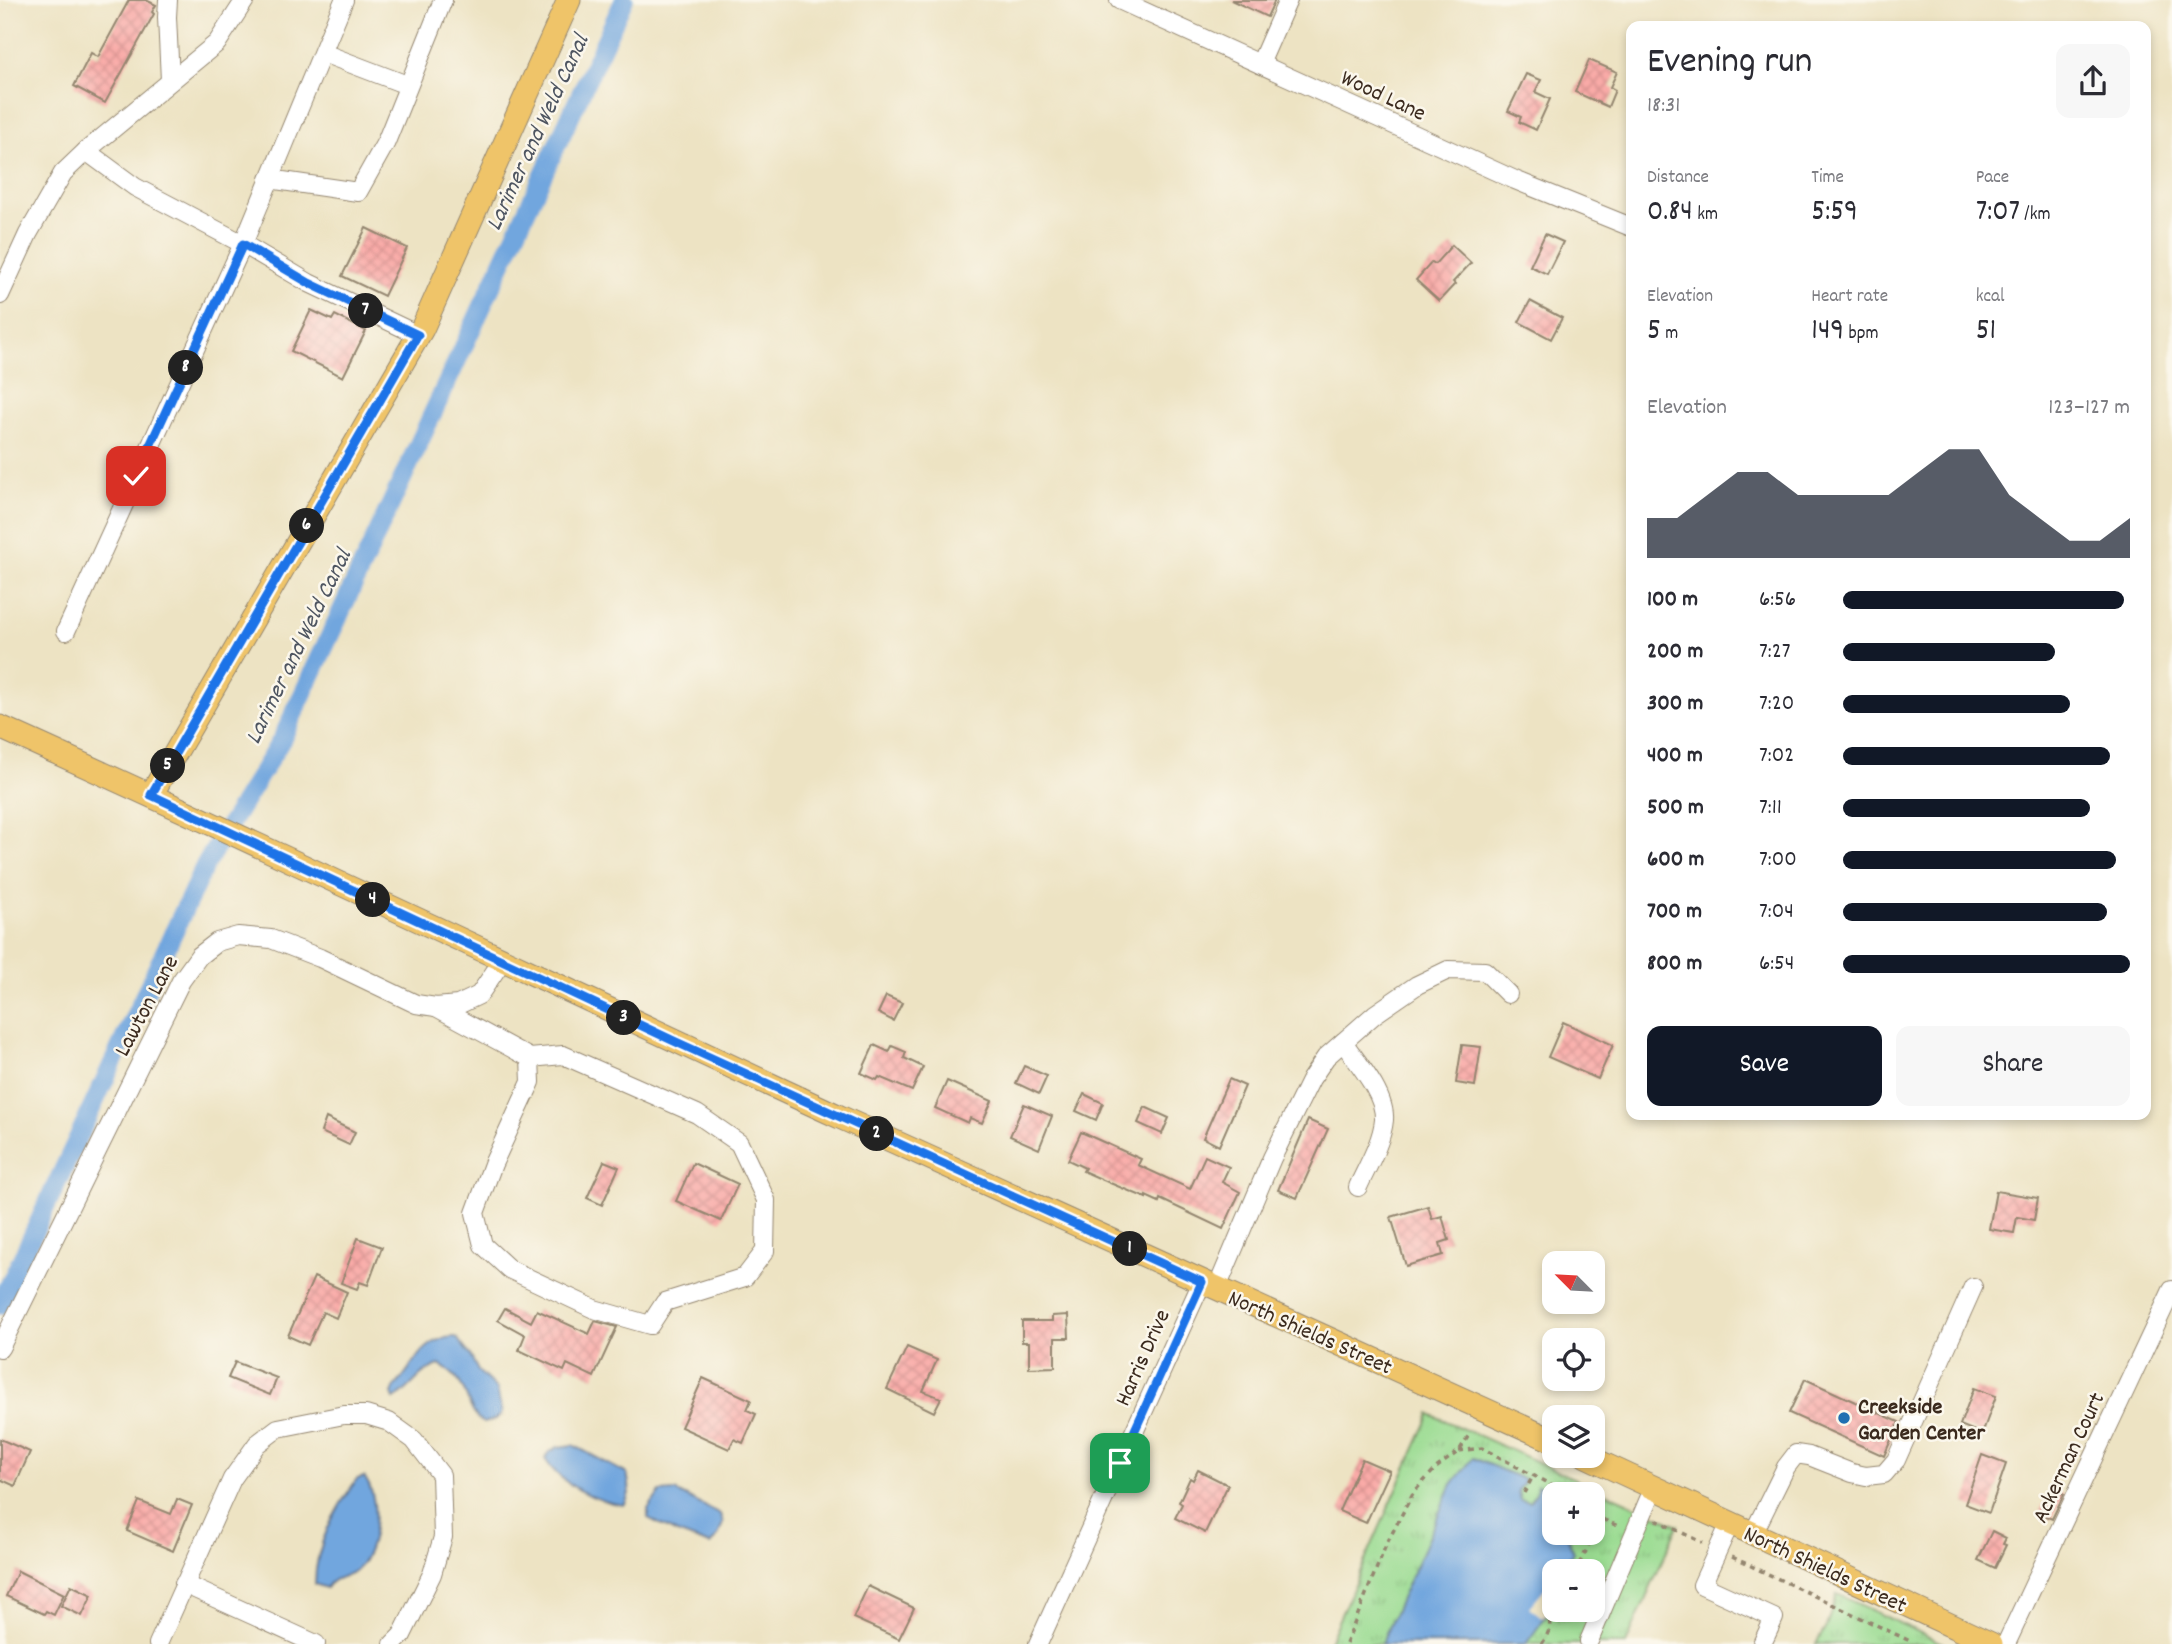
<!DOCTYPE html>
<meta charset="utf-8">
<style>
:root{--surface:#fff;--page:#f7f7f7;--text:#2b2b33;--muted:#7c7c81;--accent:#111827}
body{margin:0;font-family:Dekko,sans-serif;background:var(--page);color:var(--text);height:100vh;display:flex;flex-direction:column;font-size:26px;white-space:nowrap}
*{box-sizing:border-box;margin:0}
p{font-size:23px;color:var(--muted)}
.icon{flex:none;width:38px;height:38px;fill:none;stroke:currentColor;stroke-width:2;stroke-linecap:round;stroke-linejoin:round}
.map{position:relative;flex:1;overflow:hidden}
.panel{position:absolute;left:1626px;top:21px;width:525px;height:1099px;display:flex;flex-direction:column;background:var(--surface);border-radius:14px;box-shadow:0 4px 10px #0003}
.panel>*{flex:none}
.needle{width:46px;rotate:294deg}
.buttons{position:absolute;left:1542px;top:1251px;display:grid;gap:14px}
.buttons a{display:grid;place-items:center;width:63px;height:63px;border-radius:14px;background:var(--surface);box-shadow:0 4px 10px #0003;font-size:35px}
.pin{position:absolute;display:grid;place-items:center;width:60px;height:60px;color:#fff;margin:-30px;border-radius:14px;box-shadow:0 4px 10px #0006}
.km{position:absolute;width:35px;height:35px;margin:-18px;border-radius:50%;background:#222;color:#fff;font-size:19px;line-height:35px;text-align:center}
.round{display:grid;place-items:center;flex:none;width:74px;height:74px;border-radius:14px;background:var(--page)}
.headline{display:flex;align-items:center;justify-content:space-between;height:119px;padding:0 21px}
h1{font-size:38px;font-weight:600;line-height:52px}
.figures{display:grid;grid-template-columns:repeat(3,1fr);gap:10px;height:119px;padding:7px 21px}
.figures div{display:grid;align-content:center}
.figures b{font-size:30px;font-weight:600}
.figures small{font-size:19px;font-weight:400}
.figures p{font-size:19px}
.chart{height:196px;padding:14px 21px}
.chart p{display:flex;justify-content:space-between}
.chart svg{width:100%;height:126px;margin-top:7px;fill:var(--accent);opacity:.7}
.button{display:flex;gap:14px;margin-top:auto;padding:14px 21px}
.button a{flex:1;height:80px;border-radius:14px;background:var(--accent);color:#fff;font-size:28px;font-weight:600;line-height:80px;text-align:center}
.button a+a{background:var(--page);color:var(--text)}
ul{padding:0 21px;list-style:none;font-size:23px}
li{display:grid;grid-template-columns:112px 84px 1fr;align-items:center;height:52px}
li i{height:18px;border-radius:9px;background:var(--accent)}
.map>svg:first-child{display:block}
.park{fill:url(#park-tufts);stroke:#6a8258;stroke-width:2;fill-rule:evenodd}
.water{fill:#71a6de;stroke:#56687e;stroke-width:2}
.pier{fill:#ede3c3}
.lines{fill:none;stroke-linecap:round;stroke-linejoin:round}
.canal{stroke:#71a6de;stroke-width:19}
.building{fill:url(#building-cross-hatch)}
.minor-casing{stroke:#948670;stroke-width:20}
.major-casing{stroke:#948670;stroke-width:25}
.path{stroke:#948670;stroke-width:3.5;stroke-dasharray:5 5;stroke-linecap:butt}
.minor{stroke:#fff;stroke-width:18}
.major{stroke:#efc469;stroke-width:23}
.route-casing{stroke:#fff;stroke-width:14}
.route{stroke:#1a73e8;stroke-width:9}
.poi-dot{fill:#1f6fb2;stroke:#fbf7ec;stroke-width:2.5}
.labels{text-anchor:middle;stroke-width:5;stroke-linejoin:round;paint-order:stroke}
.street-label{font-size:23px;fill:#3b2a1e;stroke:#fbf7ec}
.poi-label{font-size:23px;font-weight:bold;fill:#3b2a1e;stroke:#fbf7ec;text-anchor:start}
.water-label{font-size:24px;font-style:italic;fill:#4e5561;stroke:#fbf7ec}
</style>
<div class="map">
<svg width="2172" height="1644" viewBox="0 0 2172 1644">
<defs>
<pattern id="park-tufts" width="24" height="20" patternUnits="userSpaceOnUse" patternTransform="scale(1.75)"><rect width="24" height="20" fill="#9adb91"/><path d="M3 7l-1-3M5 7V3M7 7l1-3M15 17l-1-3M17 17v-4M19 17l1-3" fill="none" stroke="#86bc7d"/></pattern>
<pattern id="building-cross-hatch" width="8" height="8" patternUnits="userSpaceOnUse" patternTransform="scale(1.75)"><rect width="8" height="8" fill="#f9aaa7"/><path d="M0 0l8 8M0 8l8-8" fill="none" stroke="#d6928f"/></pattern>
</defs>
<rect width="100%" height="100%" fill="#fbf7ec"/>
<filter id="ink" filterUnits="userSpaceOnUse"><feTurbulence type="fractalNoise" baseFrequency=".0143" numOctaves="2"/><feDisplacementMap in="SourceGraphic" scale="14" xChannelSelector="R" yChannelSelector="G"/><feConvolveMatrix kernelMatrix="1 2 1 2 8 2 1 2 1" color-interpolation-filters="sRGB"/></filter>
<filter id="wash" filterUnits="userSpaceOnUse"><feTurbulence type="fractalNoise" baseFrequency=".00686" numOctaves="4" result="noise"/><feDisplacementMap in="SourceGraphic" scale="28" xChannelSelector="R" yChannelSelector="G"/><feGaussianBlur stdDeviation="1.57" result="paint"/><feColorMatrix in="noise" values="0 0 0 0 0 0 0 0 0 0 0 0 0 0 0 0 0 1.4 0 .05"/><feComposite in="paint" operator="in"/></filter>
<g filter="url(#wash)">
<rect width="100%" height="100%" fill="#ede3c3"/>
<g class="park">
<path d="M1430 1414 1678 1525 1626 1644H1328ZM1554 1494H1592V1533H1554ZM1554 1572H1592V1610H1554Z"/>
<polygon points="1837,1594 1944,1644 1816,1644 1826,1627"/>
</g>
<g class="water">
<path d="M456 1337 470 1355 478 1371 497 1389 502 1413C499 1419 489 1422 483 1423 463 1409 472 1381 439 1365 419 1371 411 1390 394 1399L392 1394 394 1388C413 1367 424 1336 456 1337Z"/>
<path d="M573 1445 627 1474C630 1486 631 1494 624 1505 596 1502 560 1484 545 1459L548 1453 558 1447Z"/>
<polygon points="1473,1458 1526,1480 1518,1491 1520,1500 1529,1502 1536,1493 1537,1485 1557,1494 1554,1494 1554,1533 1566,1533 1573,1552 1559,1571 1554,1572 1554,1577 1545,1587 1554,1595 1554,1605 1526,1644 1381,1644 1452,1484"/>
<path d="M364 1477C381 1497 377 1551 357 1569 347 1578 333 1576 326 1588L315 1584C315 1545 335 1510 357 1479Z"/>
<polygon points="675,1491 720,1514 723,1523 718,1536 710,1545 677,1533 648,1518 648,1509 660,1492"/>
</g>
<polygon class="pier" points="1545,1588 1554,1595 1554,1605 1543,1618 1529,1607"/>
<g class="lines">
<polyline class="canal" points="0,1305 205,865 282,739 624,0"/>
</g>
<g id="blocks">
<g class="building">
<polygon points="129,0 146,0 156,5 152,12 154,14 105,103 74,86 91,53 98,57"/>
<polygon points="1231,0 1275,0 1267,17"/>
<polygon points="1589,60 1617,72 1610,87 1615,90 1608,107 1575,92"/>
<polygon points="1526,74 1541,80 1535,92 1550,99 1536,130 1519,122 1521,117 1508,111"/>
<polygon points="366,228 407,248 384,296 342,276"/>
<polygon points="1545,234 1563,242 1547,274 1530,266"/>
<polygon points="1452,245 1471,263 1453,282 1455,284 1439,301 1416,280 1432,262 1435,264"/>
<polygon points="1530,301 1562,318 1551,339 1519,322"/>
<polygon points="311,310 332,320 335,315 366,331 343,377 291,351"/>
<polygon points="886,996 902,1003 893,1021 878,1013"/>
<polygon points="1563,1022 1613,1045 1598,1079 1548,1057"/>
<polygon points="874,1045 889,1052 892,1046 906,1052 904,1058 923,1067 912,1091 879,1077 877,1080 861,1073"/>
<polygon points="1462,1045 1481,1047 1475,1086 1456,1083"/>
<polygon points="1024,1066 1047,1076 1039,1094 1016,1083"/>
<polygon points="1229,1079 1245,1086 1219,1146 1203,1138"/>
<polygon points="947,1081 992,1101 982,1123 970,1118 968,1123 935,1108"/>
<polygon points="1084,1094 1103,1103 1096,1120 1076,1111"/>
<polygon points="1024,1104 1052,1116 1039,1149 1010,1136"/>
<polygon points="1145,1107 1169,1118 1162,1134 1138,1123"/>
<polygon points="326,1118 355,1132 349,1145 321,1132"/>
<polygon points="1308,1120 1328,1129 1297,1198 1278,1190"/>
<polygon points="1081,1132 1141,1159 1138,1165 1190,1189 1205,1156 1229,1167 1222,1182 1240,1192 1223,1229 1160,1199 1159,1202 1146,1196 1146,1198 1110,1183 1083,1171 1085,1168 1068,1160"/>
<polygon points="604,1161 619,1167 602,1205 587,1198"/>
<polygon points="693,1163 738,1184 721,1221 676,1201"/>
<polygon points="1996,1191 2038,1198 2034,1220 2017,1217 2014,1233 1989,1229"/>
<polygon points="1428,1206 1432,1219 1442,1216 1449,1240 1440,1243 1443,1255 1406,1266 1391,1217"/>
<polygon points="358,1238 382,1247 368,1285 360,1282 357,1289 341,1283"/>
<polygon points="314,1277 347,1292 336,1318 323,1312 308,1345 288,1336"/>
<polygon points="505,1308 531,1322 537,1310 589,1334 595,1321 617,1327 594,1377 567,1364 564,1371 519,1350 525,1335 498,1320"/>
<polygon points="1068,1315 1069,1338 1055,1338 1055,1367 1029,1368 1029,1342 1022,1342 1022,1321 1052,1321 1052,1316"/>
<polygon points="907,1347 937,1360 923,1391 941,1398 934,1412 887,1389"/>
<polygon points="235,1362 277,1378 270,1395 228,1378"/>
<polygon points="703,1378 751,1400 747,1410 756,1414 743,1443 734,1439 729,1449 681,1427"/>
<polygon points="1805,1379 1899,1422 1884,1456 1789,1413"/>
<polygon points="1974,1388 1996,1396 1982,1434 1960,1425"/>
<polygon points="0,1439 30,1452 15,1486 0,1479"/>
<polygon points="1982,1455 2006,1464 1989,1513 1965,1504"/>
<polygon points="1362,1459 1390,1471 1366,1523 1339,1511"/>
<polygon points="1198,1470 1228,1485 1205,1533 1175,1518 1182,1504 1179,1502 1190,1478 1193,1480"/>
<polygon points="2052,1488 2064,1494 2052,1519 2039,1513"/>
<polygon points="177,1499 192,1505 173,1551 127,1531 139,1501 171,1514"/>
<polygon points="1992,1531 2006,1538 2003,1544 2006,1545 1995,1568 1978,1560"/>
<polygon points="18,1571 64,1594 54,1615 46,1611 44,1614 6,1596"/>
<polygon points="71,1585 92,1595 82,1616 61,1606"/>
<polygon points="868,1586 914,1608 899,1639 853,1618"/>
</g>
</g>
</g>
<g filter="url(#ink)">
<use href="#blocks" fill-opacity="0" stroke="#948670" stroke-width="2"/>
<g class="lines">
<g class="minor-casing">
<g id="minor">
<polyline points="168,0 167,17 170,80"/>
<polyline points="1119,0 1515,180 1631,227"/>
<polyline points="323,53 407,85"/>
<polyline points="1260,64 1288,0"/>
<polyline points="86,151 135,187 243,244 309,283 418,335"/>
<polyline points="269,179 358,192 386,142 443,0"/>
<polyline points="0,295 28,234 63,173 86,151 217,43 245,0"/>
<polyline points="66,631 243,244 344,0"/>
<polyline points="436,1007 530,1058 531,1082 493,1164 475,1213 483,1245 509,1269 594,1309 650,1325 665,1302 745,1277 765,1251 766,1200 739,1143 697,1114 563,1055 530,1058"/>
<path d="M1343 1042C1357 1062 1386 1095 1384 1120 1382 1142 1367 1167 1358 1187"/>
<polyline points="1217,1288 1272,1158 1311,1079 1326,1057 1375,1014 1417,985 1448,970 1485,971 1508,994"/>
<polyline points="0,1348 181,981 199,956 217,942 238,936 271,939 320,958 416,1004 436,1007 458,1005 479,995 502,961"/>
<polyline points="1730,1523 1702,1585 1774,1618 1762,1644"/>
<polyline points="1753,1534 1786,1467 1796,1454 1809,1456 1852,1473 1866,1476 1884,1474 1896,1460 1973,1287"/>
<polyline points="184,1584 316,1644"/>
<polyline points="1589,1641 1654,1487"/>
<polyline points="158,1644 232,1479 257,1444 278,1428 344,1415 366,1415 389,1422 414,1440 441,1475 443,1537 432,1574 402,1635 393,1644"/>
<polyline points="1038,1644 1202,1282"/>
<polyline points="2006,1644 2172,1290"/>
</g>
</g>
<g class="major-casing">
<g id="major">
<path d="M0 727C282 854 561 988 842 1118 1079 1227 1317 1332 1554 1441"/>
<polyline points="151,795 422,329 569,0"/>
<polyline points="1586,1456 1991,1644"/>
</g>
</g>
<g class="path">
<polyline points="1459,1451 1482,1448 1568,1494"/>
<polyline points="1524,1493 1533,1476"/>
<polyline points="1592,1511 1597,1525 1592,1533"/>
<polyline points="1595,1513 1604,1520 1618,1526"/>
<polyline points="1656,1520 1703,1543"/>
<polyline points="1732,1557 1910,1641 1912,1644"/>
<path d="M1573 1572C1581 1562 1590 1546 1592 1533"/>
<polyline points="1554,1591 1549,1594 1547,1603 1554,1605"/>
<polyline points="1346,1644 1386,1545 1413,1493 1436,1468 1459,1451 1469,1435"/>
<path d="M1542 1644C1550 1630 1553 1625 1545 1610L1547 1603"/>
</g>
<use href="#minor" class="minor"/>
<use href="#major" class="major"/>
</g>
</g>
<g class="lines" filter="url(#ink)">
<g class="route-casing">
<polyline id="route" points="136,476 243,244 309,283 418,335 151,795 674,1041 1202,1282 1120,1463"/>
</g>
<use href="#route" class="route"/>
</g>
<circle class="poi-dot" cx="1844" cy="1418" r="7"/>
<g class="labels">
<g class="street-label">
<text transform="translate(1384 94) rotate(25)" y="8">Wood Lane</text>
<text transform="translate(145 1005) rotate(-62)" y="8">Lawton Lane</text>
<text transform="translate(1311 1331) rotate(24)" y="8">North Shields Street</text>
<text transform="translate(1141 1357) rotate(-66)" y="8">Harris Drive</text>
<text transform="translate(2067 1457) rotate(-65)" y="8">Ackerman Court</text>
<text transform="translate(1826 1568) rotate(25)" y="8">North Shields Street</text>
</g>
<g class="poi-label">
<text x="1858" y="1413">Creekside<tspan x="1858" dy="26">Garden Center</tspan></text>
</g>
<g class="water-label">
<text transform="translate(536 132) rotate(-65)" y="8">Larimer and Weld Canal</text>
<text transform="translate(297 646) rotate(-64)" y="8">Larimer and Weld Canal</text>
</g>
</g>
</svg>
<div class="buttons">
<a><svg class="needle" viewBox="-14 -14 28 28"><path d="M0-13l5 13h-10z" fill="#e53935"/><path d="M0 13l5-13h-10z" fill="#7c7c81"/></svg></a>
<a><svg class="icon" aria-label="locate" viewBox="0 0 24 24"><circle cx="12" cy="12" r="6"/><path d="M12 2v4M12 18v4M2 12h4M18 12h4"/></svg></a>
<a><svg class="icon" aria-label="layers" viewBox="0 0 24 24"><path d="M12 4l9 5-9 5-9-5zM3 14l9 5 9-5"/></svg></a>
<a>+</a>
<a>−</a>
</div>
<div class="pin" style="left:1120px;top:1463px;background:#1e9e55"><svg class="icon" aria-label="arrive" viewBox="0 0 24 24"><path d="M6 21V4h12l-3 4 3 4H6"/></svg></div>
<div class="pin" style="left:136px;top:476px;background:#d93025"><svg class="icon" aria-label="check" viewBox="0 0 24 24"><path d="M5 12l5 5 9-10"/></svg></div>
<b class="km" style="left:1130px;top:1249px">1</b>
<b class="km" style="left:877px;top:1134px">2</b>
<b class="km" style="left:624px;top:1018px">3</b>
<b class="km" style="left:373px;top:900px">4</b>
<b class="km" style="left:168px;top:766px">5</b>
<b class="km" style="left:307px;top:526px">6</b>
<b class="km" style="left:366px;top:311px">7</b>
<b class="km" style="left:186px;top:368px">8</b>
<section class="panel">
<div class="headline"><div><h1>Evening run</h1><p>18:31</p></div><a class="round"><svg class="icon" aria-label="share" viewBox="0 0 24 24"><path d="M12 15V3M7 8l5-5 5 5M5 13v7h14v-7"/></svg></a></div>
<div class="figures">
<div><p>Distance</p><b>0.84<small> km</small></b></div>
<div><p>Time</p><b>5:59</b></div>
<div><p>Pace</p><b>7:07<small> /km</small></b></div>
</div>
<div class="figures">
<div><p>Elevation</p><b>5<small> m</small></b></div>
<div><p>Heart rate</p><b>149<small> bpm</small></b></div>
<div><p>kcal</p><b>51</b></div>
</div>
<div class="chart"><p><span>Elevation</span>123–127 m</p>
<svg viewBox="0 0 160 44" preserveAspectRatio="none"><path d="M0 44V30L10 30L20 22L30 14L40 14L50 22L60 22L70 22L80 22L90 14L100 6L110 6L120 22L130 30L140 38L150 38L160 30V44z"/></svg>
</div>
<ul>
<li><b>100 m</b>6:56<i style="width:98%"></i></li>
<li><b>200 m</b>7:27<i style="width:74%"></i></li>
<li><b>300 m</b>7:20<i style="width:79%"></i></li>
<li><b>400 m</b>7:02<i style="width:93%"></i></li>
<li><b>500 m</b>7:11<i style="width:86%"></i></li>
<li><b>600 m</b>7:00<i style="width:95%"></i></li>
<li><b>700 m</b>7:04<i style="width:92%"></i></li>
<li><b>800 m</b>6:54<i style="width:100%"></i></li>
</ul>
<div class="button"><a>Save</a><a>Share</a></div>
</section>
</div>
